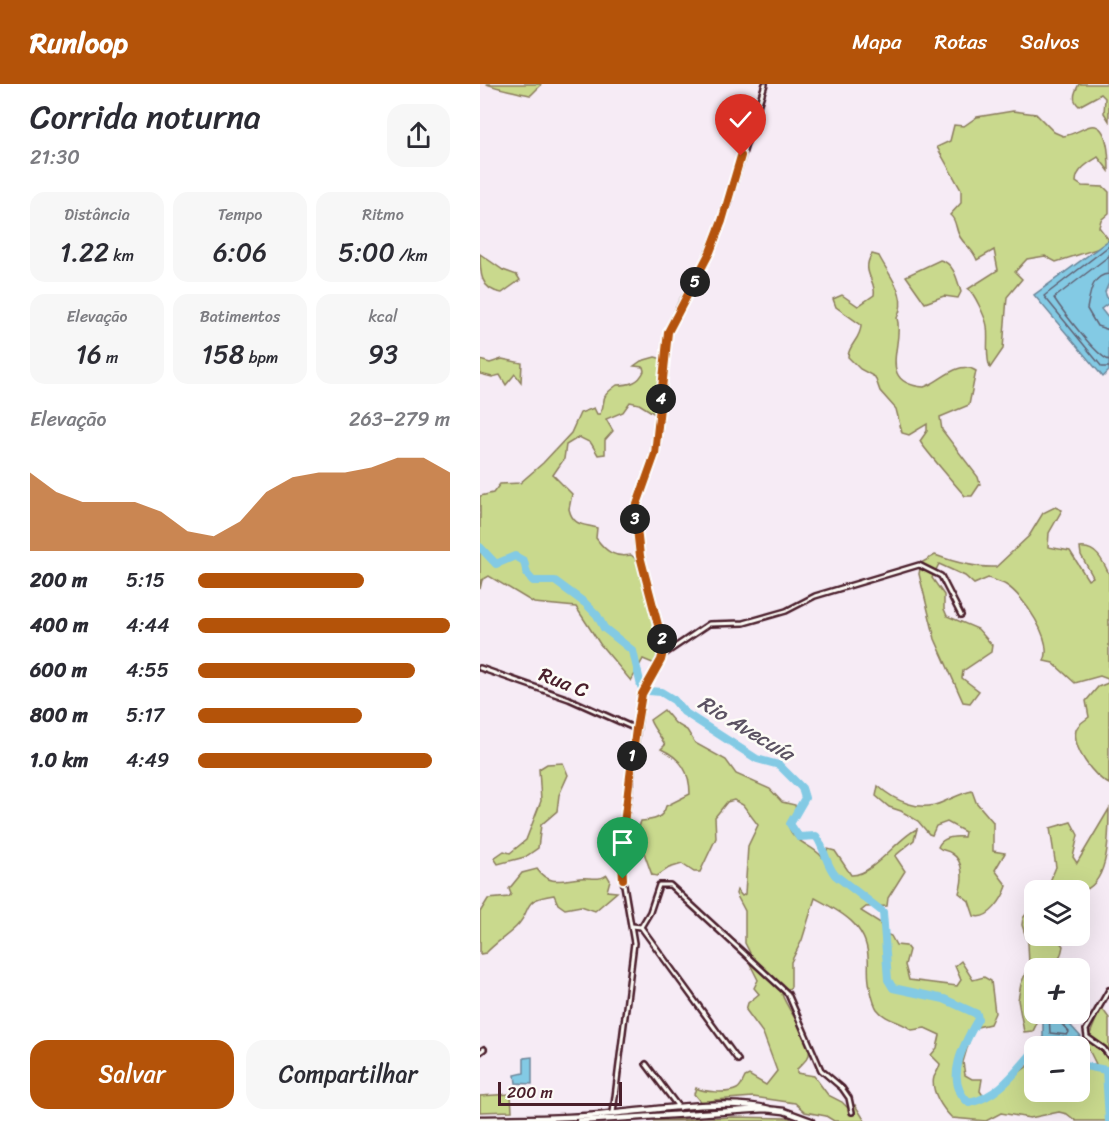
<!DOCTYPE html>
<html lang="pt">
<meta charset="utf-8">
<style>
:root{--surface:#fff;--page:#f7f7f7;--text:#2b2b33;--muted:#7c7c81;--accent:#b45309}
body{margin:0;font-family:Sriracha,sans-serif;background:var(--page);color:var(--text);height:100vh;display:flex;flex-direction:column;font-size:22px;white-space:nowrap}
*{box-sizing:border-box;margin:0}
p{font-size:20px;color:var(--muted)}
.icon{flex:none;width:33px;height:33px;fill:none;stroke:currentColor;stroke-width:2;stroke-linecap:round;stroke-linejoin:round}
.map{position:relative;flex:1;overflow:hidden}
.sheet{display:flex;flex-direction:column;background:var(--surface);width:480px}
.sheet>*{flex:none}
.tools{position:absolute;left:544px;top:796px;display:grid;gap:12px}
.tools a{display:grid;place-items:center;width:66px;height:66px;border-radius:12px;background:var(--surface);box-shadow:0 6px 24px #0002;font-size:30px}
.scale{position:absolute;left:18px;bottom:15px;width:124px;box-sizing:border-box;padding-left:6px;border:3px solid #4a1f2b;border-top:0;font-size:16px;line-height:21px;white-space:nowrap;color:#4a1f2b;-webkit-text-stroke:4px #fdfcf7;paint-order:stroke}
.pin{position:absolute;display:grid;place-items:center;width:51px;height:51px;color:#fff;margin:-62px -26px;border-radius:50% 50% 50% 0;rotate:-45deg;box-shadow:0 0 6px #0007}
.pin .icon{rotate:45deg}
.km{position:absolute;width:30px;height:30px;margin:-15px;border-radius:50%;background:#222;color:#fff;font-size:16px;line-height:30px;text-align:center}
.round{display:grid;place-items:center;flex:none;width:63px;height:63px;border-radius:18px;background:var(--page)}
.summary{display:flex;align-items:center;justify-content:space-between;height:102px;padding:0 30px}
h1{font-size:33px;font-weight:600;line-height:45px}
.metrics{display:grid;grid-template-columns:repeat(3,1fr);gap:9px;height:102px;padding:6px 30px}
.metrics div{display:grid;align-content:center;border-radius:15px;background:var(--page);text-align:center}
.metrics b{font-size:26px;font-weight:600}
.metrics small{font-size:16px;font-weight:400}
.metrics p{font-size:16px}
.chart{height:168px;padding:12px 30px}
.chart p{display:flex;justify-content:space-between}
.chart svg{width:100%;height:108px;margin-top:6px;fill:var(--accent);opacity:.7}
.primary-button{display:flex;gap:12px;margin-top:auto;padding:12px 30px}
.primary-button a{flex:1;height:69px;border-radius:18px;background:var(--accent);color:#fff;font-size:24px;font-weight:600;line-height:69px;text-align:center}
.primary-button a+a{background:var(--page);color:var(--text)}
ul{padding:0 30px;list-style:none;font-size:20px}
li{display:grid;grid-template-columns:96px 72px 1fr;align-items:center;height:45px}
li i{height:15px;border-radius:8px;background:var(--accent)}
header{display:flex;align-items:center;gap:36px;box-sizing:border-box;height:84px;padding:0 30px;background:var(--accent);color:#fff}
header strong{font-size:28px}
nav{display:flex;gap:33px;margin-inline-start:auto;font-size:21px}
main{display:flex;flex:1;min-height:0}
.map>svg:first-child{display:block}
.green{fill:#c9d98d;stroke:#8a7c5c;stroke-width:1.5}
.water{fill:#83cae4;stroke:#6c869a;stroke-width:1.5}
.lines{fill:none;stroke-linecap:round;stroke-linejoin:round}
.shore{stroke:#616375;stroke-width:1.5}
.river{stroke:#83cae4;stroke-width:8}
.street-casing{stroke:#4a1f2b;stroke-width:8}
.secondary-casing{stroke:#4a1f2b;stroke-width:9}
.street{stroke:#fdfcf7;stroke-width:3}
.secondary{stroke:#fdfcf7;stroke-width:4.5}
.route-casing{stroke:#fff;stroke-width:12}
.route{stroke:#b45309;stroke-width:8}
.labels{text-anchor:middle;stroke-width:5;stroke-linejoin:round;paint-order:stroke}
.street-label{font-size:20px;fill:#4a1f2b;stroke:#fdfcf7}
.water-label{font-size:21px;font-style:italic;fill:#5b5262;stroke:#fdfcf7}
</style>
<header>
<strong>Runloop</strong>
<nav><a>Mapa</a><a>Rotas</a><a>Salvos</a></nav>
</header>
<main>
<section class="sheet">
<div class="summary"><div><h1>Corrida noturna</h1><p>21:30</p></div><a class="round"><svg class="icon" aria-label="share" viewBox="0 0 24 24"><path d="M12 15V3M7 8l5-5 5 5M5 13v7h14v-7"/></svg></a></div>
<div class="metrics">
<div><p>Distância</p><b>1.22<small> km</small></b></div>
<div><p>Tempo</p><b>6:06</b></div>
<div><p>Ritmo</p><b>5:00<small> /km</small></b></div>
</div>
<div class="metrics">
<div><p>Elevação</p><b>16<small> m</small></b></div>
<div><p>Batimentos</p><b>158<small> bpm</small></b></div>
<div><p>kcal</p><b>93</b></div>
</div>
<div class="chart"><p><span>Elevação</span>263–279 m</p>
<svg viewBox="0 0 160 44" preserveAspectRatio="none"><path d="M0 44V12L10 20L20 24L30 24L40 24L50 28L60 36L70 38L80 32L90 20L100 14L110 12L120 12L130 10L140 6L150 6L160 12V44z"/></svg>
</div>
<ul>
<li><b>200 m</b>5:15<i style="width:66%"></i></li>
<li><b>400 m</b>4:44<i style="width:100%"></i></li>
<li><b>600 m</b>4:55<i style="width:86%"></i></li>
<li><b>800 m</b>5:17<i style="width:65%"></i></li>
<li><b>1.0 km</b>4:49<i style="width:93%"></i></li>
</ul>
<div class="primary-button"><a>Salvar</a><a>Compartilhar</a></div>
</section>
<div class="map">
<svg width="629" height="1037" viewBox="0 0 629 1037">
<rect width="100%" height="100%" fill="#f6ebf5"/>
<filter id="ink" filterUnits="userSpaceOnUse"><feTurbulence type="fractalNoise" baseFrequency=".0167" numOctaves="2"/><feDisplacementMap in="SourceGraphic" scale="12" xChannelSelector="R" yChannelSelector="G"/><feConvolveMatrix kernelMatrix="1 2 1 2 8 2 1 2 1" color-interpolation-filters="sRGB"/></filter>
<g filter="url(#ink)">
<g class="green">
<path d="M7 0H60L61 1 51 11C48 11 9 2 7 0Z"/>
<path d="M599 0H629V37L624 29 625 14 621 10 599 22C591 15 595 8 599 0Z"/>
<path d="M533 27 556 30 574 48 583 52C593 51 602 44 611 42 629 39 629 76 629 87L618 73C608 79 596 86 596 98L602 102 624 103 629 108V129L621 136 619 143 629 156 626 162 576 178 565 172 547 175 535 188 542 195 527 213 523 265 510 284C505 271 509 256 507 242 506 235 494 208 488 205L518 186 514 166 497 176C492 163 486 163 480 153 475 145 477 136 470 131L481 119V106L457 63 470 57 474 41 484 42 497 33Z"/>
<path d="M0 170 23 186 37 191 40 196 22 209C0 206 0 188 0 170Z"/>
<path d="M392 170 399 172C409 192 429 211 417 234 425 259 395 299 444 303 461 298 477 275 496 287L489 321 460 333 462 346 498 393 500 400 492 412H485C478 404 441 361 440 357L447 347V340L429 351 422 349 416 325 400 307 395 293 380 285 368 273C368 261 381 255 381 241L356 223 353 215 362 211 378 222 394 211C397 197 380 188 392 170Z"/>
<path d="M460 176C474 179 477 195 481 208L478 214 464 212 445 219 426 192Z"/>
<path d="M175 273 183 275 182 302 175 330 159 320 150 318 143 328 126 335 133 347 125 356V370L118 371 111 359 99 353 86 361 84 375 73 391 92 410 89 425C93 442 103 440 117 444L116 454C126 468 135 474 151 471L157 476 178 551 180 564 175 580 163 575 151 597 120 560 96 523 54 519 9 492 2 496 0 505V412L13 409 20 400 40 399 63 379 91 349 100 329 114 324 117 330H120C128 315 117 315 137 301 149 301 159 299 164 287L163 283 154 282 161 277Z"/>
<polygon points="22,275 42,279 41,298 35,290 26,301 20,291 12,293 0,290 0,276 10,279"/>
<path d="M575 423 582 426 569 449 568 463 590 467 608 496 613 493 601 471 600 464C616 462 623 477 629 490V700C613 692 592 664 596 646 598 639 605 637 609 633L606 617 618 603 628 599V595L620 592 595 599 573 579 564 577C574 557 544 512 526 501 521 498 513 496 508 494L494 500 485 492 459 480 452 494 464 511V525L467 532 498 545 512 561 511 568 483 587 482 594 499 607 490 619 483 618 455 555 439 490 441 479 455 471C474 478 495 484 516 483L549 452 563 429Z"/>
<path d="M184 626 195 639 207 646 215 659 246 676 256 690 290 705 302 718 315 721 316 726 308 740C312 759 332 760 342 773L348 765 355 767 371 791C393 792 418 753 437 745L434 756 415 772 425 787 408 814 407 822 386 823 381 827 399 838 404 849 411 852 416 861 426 862 429 866 425 881 429 896 477 902 481 896 475 882 481 877 493 896 504 893 511 897 515 929 510 940 493 944 483 978 485 991 492 995H502L500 1007 504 1013 555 977V1008H600V981L616 980 606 960 621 923 629 934V1037H596L587 1030 579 1028 550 1034 521 1029 506 1037 472 1034C463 1025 450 1007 454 993 456 989 459 985 460 980L451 971 457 964 460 951 445 944 432 946C421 937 406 937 397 925 393 919 392 911 390 903 387 892 389 883 388 872 386 840 359 827 335 814L322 856 311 878V903L302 910C307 927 332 953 329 971 327 976 321 981 317 985V989L334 992 348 1011 362 1018 370 1026 375 1021 385 1037H354L346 1032 325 1028 315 1019 273 1013 235 1016 222 1020 214 1010 216 1004C224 1008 248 1010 257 1005 261 1003 263 997 265 993L269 991 286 1001 297 987 283 949 266 926 268 919 279 910 274 904 278 896 268 876 270 869 265 859V827L256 810 257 806 262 812 265 810 268 762 278 741 263 721 254 716 247 718 235 733 236 754 220 788H214L202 780 189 784 177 792 172 791 157 749 161 737C173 736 183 735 186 722L210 710C210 688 201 674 181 665L185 661C181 652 173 645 170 636Z"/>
<polygon points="83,679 88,691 79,711 77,727 61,741 58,764 45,773 18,780 14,774 24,767 30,769 46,756 61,717 59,685 67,680"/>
<path d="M398 702C415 717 440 729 463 718 473 714 482 709 492 707L496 718 513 738V767L525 769 515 786 527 802C523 814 509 837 494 832L489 817 479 809C483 797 485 777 471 769 467 766 462 767 458 763 462 753 474 752 484 753L485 748 467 738 456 742 452 751 449 750 438 737 421 727 409 723 396 712Z"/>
<path d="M629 725C629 750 629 796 605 806 594 810 578 807 566 807L576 783 570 744 591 738 598 751 593 773 597 779Z"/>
<path d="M57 785C69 802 82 796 100 794 110 793 118 797 127 791L130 796 127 807 137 808 115 827 101 822 85 825 78 820 74 811C39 816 54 825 36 843 27 852 15 859 6 869L0 870V828L8 815 29 813 31 810 29 805 42 789Z"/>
<path d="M555 819V852H575L583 862C580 880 572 885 555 885L552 913 556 941 553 947 544 948 538 916 541 900 549 881 548 859 542 841 543 834Z"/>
<polygon points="31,1010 32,1027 0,1028 0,1012"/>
<polygon points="252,1033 309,1034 314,1037 173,1037"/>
</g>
<g class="water">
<polygon points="629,156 629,199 625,208 629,219 621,225 629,235 629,287 623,293 554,211"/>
<polygon points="563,930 583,933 601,953 583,958 563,955"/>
<polygon points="52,973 52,1000 36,999 35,991 44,989 44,974"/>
</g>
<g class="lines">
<g class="shore">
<polyline points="629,162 564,212 622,283 629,283"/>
<path d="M629 172 574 214C582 226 616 272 629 276"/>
<path d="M629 190C611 191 610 211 607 225L617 242 629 246"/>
<polyline points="569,930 570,949 587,951 589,948 578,936 577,930"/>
</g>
<g class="river">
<path d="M0 463 16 480 35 472 44 477 47 490 53 497H75L105 519 117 531 124 544 153 567 161 602 169 607 181 608 194 616 204 628 277 675 299 681 322 704 325 714 310 740 319 753 336 752C345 764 345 779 355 791L403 828 408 896 413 904 464 915 497 930 498 935C484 959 463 997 489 1019 519 1013 536 987 555 966"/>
<polyline points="600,981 626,986 629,1037"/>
</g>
<g class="street-casing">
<g id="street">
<polyline points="183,571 229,540 264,539 306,527 335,512 439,481 461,492 481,531"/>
<polyline points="0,584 89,615 156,645"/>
<polyline points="152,842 161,843 258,976"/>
<polyline points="161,843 170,828 179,801 190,801 308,910 341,986 362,1004 369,1014 372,1028"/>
<polyline points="629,906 606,946 607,953 624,965 629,972"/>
<polyline points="0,968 4,965"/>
<polyline points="166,980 199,1024"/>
<polyline points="133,1029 154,859 143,795 142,763 162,610 181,576 184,564 158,463 155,426 175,370 188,248 202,218 219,191 242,137 285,0"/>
</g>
</g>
<g class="secondary-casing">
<g id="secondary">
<path d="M0 1035C43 1034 86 1035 129 1030 173 1026 248 1014 289 1025"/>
<polyline points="99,1037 286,1025 304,1027 331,1037"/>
</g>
</g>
<use href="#street" class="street"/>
<use href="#secondary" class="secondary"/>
</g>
</g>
<g class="lines" filter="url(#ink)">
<g class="route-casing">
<polyline id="route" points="143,795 141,763 156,645 162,610 181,576 184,564 160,472 155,426 175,370 188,248 230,168 242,137 261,72"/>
</g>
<use href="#route" class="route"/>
</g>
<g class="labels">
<g class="street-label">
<text transform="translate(84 598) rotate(21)" y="7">Rua C</text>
</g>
<g class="water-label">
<text transform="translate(266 644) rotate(31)" y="7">Rio Avecuía</text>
</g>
</g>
</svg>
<div class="tools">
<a><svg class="icon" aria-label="layers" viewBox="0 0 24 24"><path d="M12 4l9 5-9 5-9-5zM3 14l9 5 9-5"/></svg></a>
<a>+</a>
<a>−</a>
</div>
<div class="scale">200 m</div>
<div class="pin" style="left:143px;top:795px;background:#1e9e55"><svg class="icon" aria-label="arrive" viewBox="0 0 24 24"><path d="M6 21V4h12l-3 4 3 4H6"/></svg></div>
<div class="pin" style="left:261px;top:72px;background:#d93025"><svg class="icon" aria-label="check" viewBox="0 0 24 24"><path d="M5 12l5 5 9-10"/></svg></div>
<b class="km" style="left:152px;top:672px">1</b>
<b class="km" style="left:182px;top:555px">2</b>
<b class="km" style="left:155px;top:435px">3</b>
<b class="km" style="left:181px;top:315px">4</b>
<b class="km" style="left:215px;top:198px">5</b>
</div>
</main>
